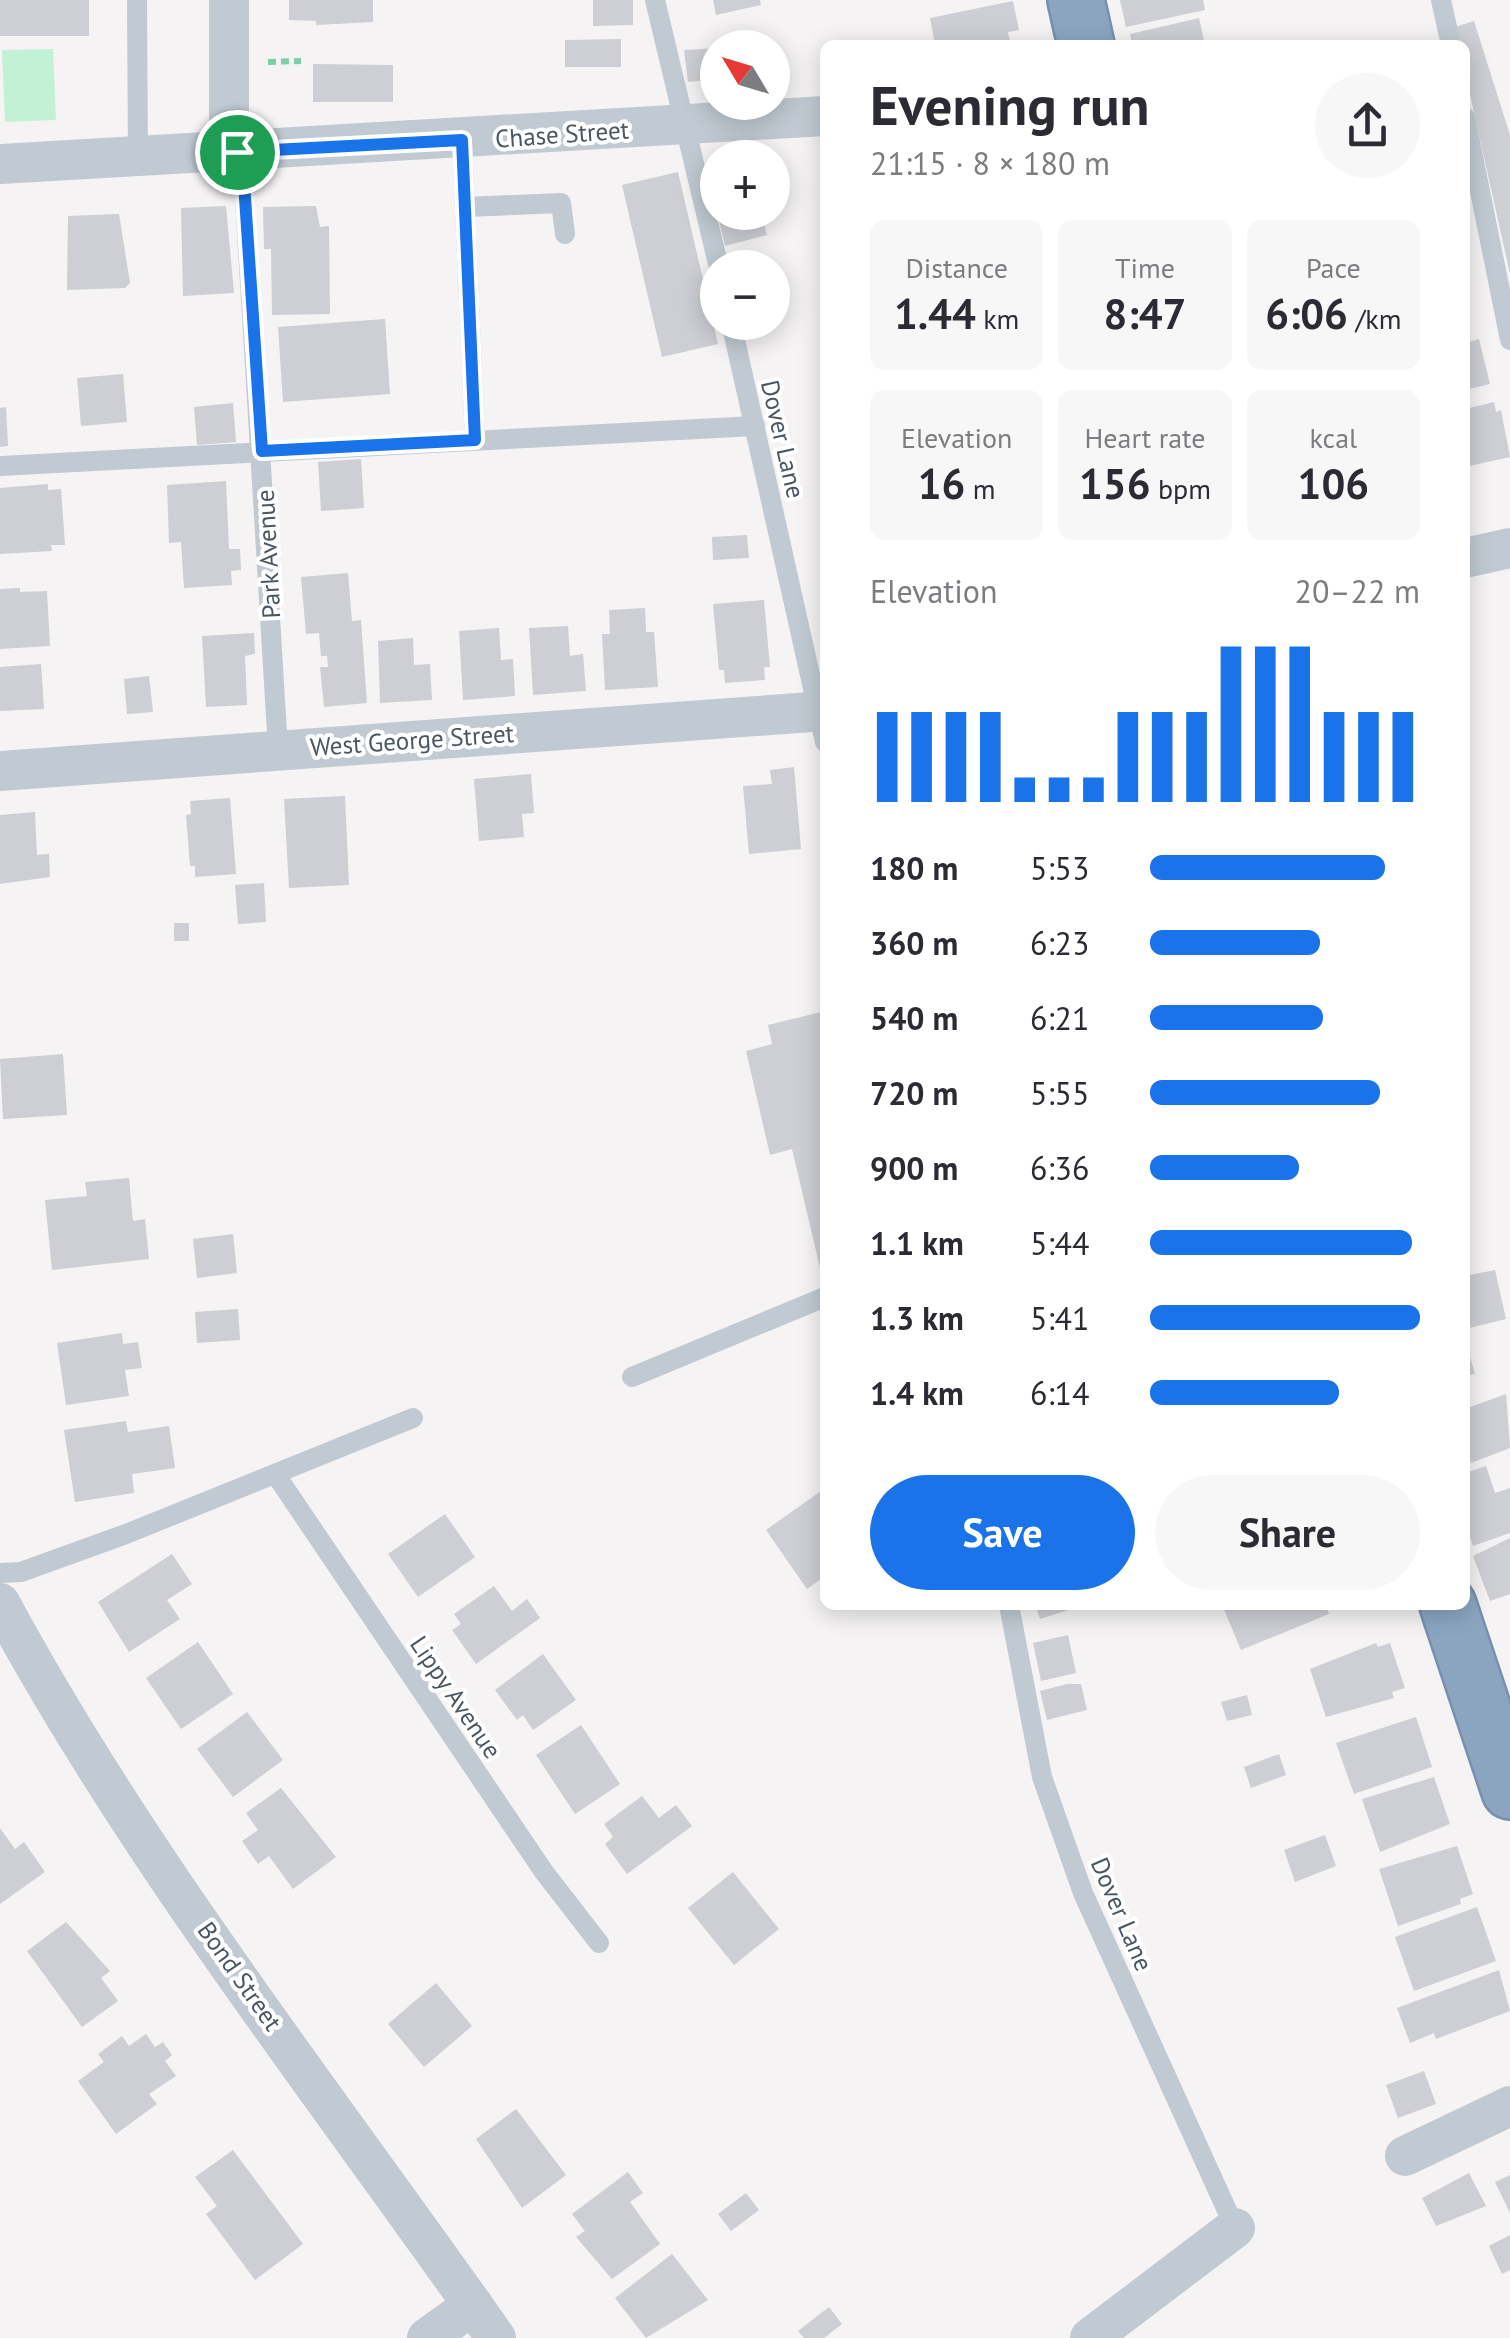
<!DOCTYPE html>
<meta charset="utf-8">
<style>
:root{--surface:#fff;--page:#f7f7f7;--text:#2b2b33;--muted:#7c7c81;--accent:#1a73e8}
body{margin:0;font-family:"PT Sans",sans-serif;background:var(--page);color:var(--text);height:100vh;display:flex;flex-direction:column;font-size:38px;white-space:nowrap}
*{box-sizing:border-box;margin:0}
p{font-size:32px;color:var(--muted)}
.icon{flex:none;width:55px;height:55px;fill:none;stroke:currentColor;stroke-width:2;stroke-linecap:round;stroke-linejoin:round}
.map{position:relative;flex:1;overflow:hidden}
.sheet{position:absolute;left:820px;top:40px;width:650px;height:1570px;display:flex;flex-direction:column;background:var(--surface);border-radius:15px;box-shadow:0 5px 25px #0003}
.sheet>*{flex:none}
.needle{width:65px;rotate:308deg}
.controls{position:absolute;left:700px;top:30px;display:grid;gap:20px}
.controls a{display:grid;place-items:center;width:90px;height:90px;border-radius:50%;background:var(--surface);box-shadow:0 5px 25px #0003;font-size:50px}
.pin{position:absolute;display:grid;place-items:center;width:85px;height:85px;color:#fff;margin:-42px;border:5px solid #fff;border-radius:50%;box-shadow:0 2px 10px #0007}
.round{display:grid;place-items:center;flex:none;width:105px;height:105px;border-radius:52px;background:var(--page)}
.head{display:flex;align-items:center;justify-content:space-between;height:170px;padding:0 50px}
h1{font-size:55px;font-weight:600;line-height:75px}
.metrics{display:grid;grid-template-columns:repeat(3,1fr);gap:15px;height:170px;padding:10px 50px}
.metrics div{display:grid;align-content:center;border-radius:15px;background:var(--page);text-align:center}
.metrics b{font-size:42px;font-weight:600}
.metrics small{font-size:28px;font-weight:400}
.metrics p{font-size:28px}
.chart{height:280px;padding:20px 50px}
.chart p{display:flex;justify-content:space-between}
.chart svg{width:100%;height:180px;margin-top:10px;stroke:var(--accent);stroke-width:6}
.cta{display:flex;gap:20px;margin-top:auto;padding:20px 50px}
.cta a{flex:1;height:115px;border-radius:60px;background:var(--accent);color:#fff;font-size:40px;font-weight:600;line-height:115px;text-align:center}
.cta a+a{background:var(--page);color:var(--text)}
ul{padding:0 50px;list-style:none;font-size:32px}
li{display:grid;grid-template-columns:160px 120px 1fr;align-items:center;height:75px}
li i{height:25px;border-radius:12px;background:var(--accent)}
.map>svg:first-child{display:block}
.green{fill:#c3f1d5}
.building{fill:#cdcfd5}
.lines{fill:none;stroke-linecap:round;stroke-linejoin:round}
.highway-casing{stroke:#7690ad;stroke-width:60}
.path{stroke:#7ad0a6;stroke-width:6;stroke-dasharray:8 5;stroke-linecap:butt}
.lane{stroke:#c1cad2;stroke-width:20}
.street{stroke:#c1cad2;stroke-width:40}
.highway{stroke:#8ba5c1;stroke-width:55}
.route-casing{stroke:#fff;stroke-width:20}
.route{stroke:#1a73e8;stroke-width:12}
.labels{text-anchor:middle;stroke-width:8;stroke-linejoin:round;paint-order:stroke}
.street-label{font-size:25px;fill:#4a5661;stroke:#fff}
</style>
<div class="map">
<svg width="1510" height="2338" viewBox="0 0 1510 2338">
<rect width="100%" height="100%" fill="#f5f3f3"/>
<polygon class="green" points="53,49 56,120 5,122 2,50"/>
<g class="building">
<rect x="0" y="0" width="89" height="36"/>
<polygon points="289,0 373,0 373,22 316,25 316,21 289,20"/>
<polygon points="593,0 633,0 633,25 593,26"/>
<polygon points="713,0 760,0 761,5 716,15"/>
<polygon points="1120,0 1203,0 1205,10 1126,27"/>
<polygon points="1013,1 1019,30 1008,32 1011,45 935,45 930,18"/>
<polygon points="1199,18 1205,45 1132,45 1130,34"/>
<polygon points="1474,21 1510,135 1510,274 1465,72 1465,45 1459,45 1455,27"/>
<polygon points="621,39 621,67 565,67 565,40"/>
<polygon points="718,48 718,79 688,82 684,50"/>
<polygon points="313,64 393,65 393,102 313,102"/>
<polygon points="678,172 718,344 662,357 622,185"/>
<polygon points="718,172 718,206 716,207 709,174"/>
<polygon points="226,206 234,293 183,296 181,208"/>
<polygon points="316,206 320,227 329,226 330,314 272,315 271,249 264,249 263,207"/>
<polygon points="717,212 761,212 767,235 725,246"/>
<polygon points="119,214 130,283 125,288 67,290 68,216"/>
<polygon points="385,319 390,394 283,402 278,327"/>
<polygon points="1479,339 1490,384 1465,390 1465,343"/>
<polygon points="123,374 127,422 81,426 77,378"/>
<polygon points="1494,402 1496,412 1501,410 1510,457 1465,467 1465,409"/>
<polygon points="233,403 236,442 197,445 194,407"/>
<polygon points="6,407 8,446 0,447 0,408"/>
<polygon points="361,459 364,508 321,511 318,462"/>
<polygon points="226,481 229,549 240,549 241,570 231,571 232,585 184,588 181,542 169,543 167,485"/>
<polygon points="48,484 48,490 61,489 65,545 51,545 52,551 0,554 0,488"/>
<polygon points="747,535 749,558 713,560 712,537"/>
<polygon points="348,573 352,621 361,620 367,703 324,707 320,667 328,667 327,656 321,656 319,633 306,634 301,577"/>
<polygon points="20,588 20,592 47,591 50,646 0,649 0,589"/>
<polygon points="764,600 770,667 764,667 765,680 725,683 724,670 719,670 713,604"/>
<polygon points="645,608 646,632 654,632 658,687 605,690 602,634 610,634 609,610"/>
<polygon points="568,626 570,656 583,654 586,691 533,695 529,628"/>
<polygon points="499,628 501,660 513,659 515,696 463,700 459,631"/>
<polygon points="254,633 255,654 245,656 247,705 206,707 202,636"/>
<polygon points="413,638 414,665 430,664 432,700 380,703 378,641"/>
<polygon points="41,664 44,709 0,711 0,667"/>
<polygon points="149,676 153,712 127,714 124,679"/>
<polygon points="794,767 801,849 749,854 743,786 772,784 770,770"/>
<polygon points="531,774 534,813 522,814 524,837 479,841 474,779"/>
<polygon points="345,796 349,885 289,888 284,799"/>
<polygon points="230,798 236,874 195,877 195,866 190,866 186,815 191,814 190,801"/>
<polygon points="35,812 37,855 49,854 50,877 0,884 0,815"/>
<polygon points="264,883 266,922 238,924 235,885"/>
<rect x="174" y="923" width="15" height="18"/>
<polygon points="825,1011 825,1267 820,1268 792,1149 770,1155 746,1051 772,1044 768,1025"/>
<polygon points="63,1054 67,1115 3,1119 0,1059"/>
<polygon points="129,1178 133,1221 145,1219 149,1259 52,1270 45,1200 87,1196 85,1182"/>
<polygon points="233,1234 237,1273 197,1278 193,1239"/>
<polygon points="1495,1270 1506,1319 1465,1329 1465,1276"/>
<polygon points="238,1309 240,1340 197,1343 195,1312"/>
<polygon points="122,1333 123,1344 138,1342 142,1368 125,1370 129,1396 66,1405 57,1343"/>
<polygon points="1465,1339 1475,1374 1465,1376"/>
<polygon points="1506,1394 1510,1448 1471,1463 1469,1457 1465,1458 1465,1409"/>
<polygon points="126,1421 128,1432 169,1426 175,1468 132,1474 134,1493 75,1502 64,1430"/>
<polygon points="1486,1466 1495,1493 1510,1488 1510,1533 1473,1546 1465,1523 1465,1473"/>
<polygon points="825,1488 825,1576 807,1589 766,1530"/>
<polygon points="445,1514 475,1557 418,1597 388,1554"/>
<polygon points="1510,1538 1510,1594 1490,1601 1473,1556"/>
<polygon points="172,1554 192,1584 167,1600 180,1619 129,1652 98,1602"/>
<polygon points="494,1586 512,1611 527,1599 540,1618 476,1664 452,1630 461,1624 454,1614"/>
<polygon points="1035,1605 1081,1605 1081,1606 1040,1619"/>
<polygon points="1222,1605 1326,1605 1329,1614 1241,1650"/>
<polygon points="1068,1635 1076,1673 1041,1681 1033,1643"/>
<polygon points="198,1642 233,1694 181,1729 146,1678"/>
<polygon points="1376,1643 1378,1647 1390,1643 1405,1688 1392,1692 1394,1698 1326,1717 1310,1669"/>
<polygon points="543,1654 576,1700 533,1730 523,1715 517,1720 495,1690"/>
<polygon points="1067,1684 1081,1684 1087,1710 1047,1720 1040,1691"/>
<polygon points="1247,1695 1252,1715 1227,1721 1221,1702"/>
<polygon points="247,1712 283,1760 233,1797 197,1749"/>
<polygon points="1416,1717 1432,1767 1354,1794 1336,1743"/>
<polygon points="581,1725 620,1784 575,1814 536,1755"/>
<polygon points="1279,1754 1286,1775 1251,1788 1244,1767"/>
<polygon points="1434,1777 1450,1824 1380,1852 1362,1799"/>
<polygon points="281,1788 336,1857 293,1889 269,1856 258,1864 242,1841 258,1830 246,1813"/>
<polygon points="642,1796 659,1818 676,1805 692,1826 627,1874 605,1844 613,1837 604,1824"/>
<polygon points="0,1828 15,1849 24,1842 45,1872 0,1904"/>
<polygon points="1325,1835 1336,1866 1295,1882 1284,1850"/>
<polygon points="1457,1846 1473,1894 1460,1899 1461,1904 1398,1926 1379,1869"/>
<polygon points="733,1872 779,1929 734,1965 688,1908"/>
<polygon points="1477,1907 1496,1961 1414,1991 1395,1937"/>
<polygon points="66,1922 110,1971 101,1978 118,2001 82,2027 27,1951"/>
<polygon points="1499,1970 1510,2011 1436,2039 1434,2033 1410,2043 1397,2008"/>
<polygon points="436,1983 472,2026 424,2067 388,2024"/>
<polygon points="146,2034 155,2047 163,2042 172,2055 165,2061 176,2076 149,2094 157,2104 116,2134 78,2081 104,2062 98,2054 122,2036 129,2046"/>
<polygon points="1424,2071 1436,2104 1398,2118 1386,2085"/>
<polygon points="516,2109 566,2175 522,2208 476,2139"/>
<polygon points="233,2150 303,2244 255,2280 206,2214 217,2206 195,2177"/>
<polygon points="628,2172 643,2193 630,2202 660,2244 612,2279 576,2237 585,2231 572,2214"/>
<polygon points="1469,2173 1486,2206 1436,2226 1422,2198"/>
<polygon points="1510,2175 1510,2213 1495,2182"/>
<polygon points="746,2193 759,2210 731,2231 718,2214"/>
<polygon points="1510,2235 1510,2270 1502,2274 1489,2246"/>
<polygon points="672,2254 708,2300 646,2338 615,2298"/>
<polygon points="829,2307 842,2324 824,2338 804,2338 798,2331"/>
</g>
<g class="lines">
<g class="highway-casing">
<g id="highway">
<polyline points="1076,0 1086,45"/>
<polyline points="1448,1605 1510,1791"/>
</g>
</g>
<polyline class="path" points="268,62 301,61"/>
<g class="lane">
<polyline points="137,0 138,158"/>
<polyline points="655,0 719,268"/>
<polyline points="1441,0 1451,45"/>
<polyline points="1465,117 1510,340"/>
<polyline points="462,140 475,440"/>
<polyline points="237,152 244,183 278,750"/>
<polyline points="465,207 561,203 565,234"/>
<polyline points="731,322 825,742"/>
<polyline points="0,466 755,426"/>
<polyline points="632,1377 825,1297"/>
<polyline points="276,1475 544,1872 599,1943"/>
<polyline points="0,1573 21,1572 126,1534 413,1418"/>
<polyline points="1009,1605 1042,1777 1083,1893 1235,2228"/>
</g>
<g class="street">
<polyline points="229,0 229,116 237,152"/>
<polyline points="0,164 825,116"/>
<polyline points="1465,558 1510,548"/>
<polyline points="0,771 825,711"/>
<path d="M0 1603C140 1862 327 2097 496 2338"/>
<polyline points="1405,2156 1510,2106"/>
<polyline points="427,2338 473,2305"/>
<polyline points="1090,2338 1235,2228"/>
</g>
<use href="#highway" class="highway"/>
</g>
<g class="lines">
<g class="route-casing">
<polygon id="route" points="462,140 475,440 262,451 244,183 237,152"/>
</g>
<use href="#route" class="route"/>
</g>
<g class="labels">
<g class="street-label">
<text transform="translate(562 134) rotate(-4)" y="9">Chase Street</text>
<text transform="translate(783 439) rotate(77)" y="9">Dover Lane</text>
<text transform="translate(268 554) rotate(-93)" y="9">Park Avenue</text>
<text transform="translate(412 740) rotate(-4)" y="9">West George Street</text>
<text transform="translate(456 1697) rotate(56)" y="9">Lippy Avenue</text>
<text transform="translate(1122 1914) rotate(67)" y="9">Dover Lane</text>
<text transform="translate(240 1976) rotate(55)" y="9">Bond Street</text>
</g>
</g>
</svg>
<div class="controls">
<a><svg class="needle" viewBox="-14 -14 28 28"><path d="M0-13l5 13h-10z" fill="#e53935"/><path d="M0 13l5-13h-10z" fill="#7c7c81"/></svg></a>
<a>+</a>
<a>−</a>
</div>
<div class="pin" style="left:237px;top:152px;background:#1e9e55"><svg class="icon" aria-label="arrive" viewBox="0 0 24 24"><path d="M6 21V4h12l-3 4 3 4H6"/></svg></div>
<section class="sheet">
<div class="head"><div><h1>Evening run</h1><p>21:15 · 8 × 180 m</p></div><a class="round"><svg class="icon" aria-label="share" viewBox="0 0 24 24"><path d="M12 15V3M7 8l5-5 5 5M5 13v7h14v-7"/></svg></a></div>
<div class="metrics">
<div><p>Distance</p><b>1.44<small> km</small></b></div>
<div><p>Time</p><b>8:47</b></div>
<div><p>Pace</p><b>6:06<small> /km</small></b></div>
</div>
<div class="metrics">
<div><p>Elevation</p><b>16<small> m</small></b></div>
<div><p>Heart rate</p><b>156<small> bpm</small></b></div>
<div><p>kcal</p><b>106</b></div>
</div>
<div class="chart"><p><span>Elevation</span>20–22 m</p>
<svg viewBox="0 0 160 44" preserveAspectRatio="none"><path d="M5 44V22M15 44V22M25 44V22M35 44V22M45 44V38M55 44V38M65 44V38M75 44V22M85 44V22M95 44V22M105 44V6M115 44V6M125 44V6M135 44V22M145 44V22M155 44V22"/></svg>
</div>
<ul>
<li><b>180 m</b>5:53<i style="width:87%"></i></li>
<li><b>360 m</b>6:23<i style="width:63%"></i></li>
<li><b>540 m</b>6:21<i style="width:64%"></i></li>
<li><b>720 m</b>5:55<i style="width:85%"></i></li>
<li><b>900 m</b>6:36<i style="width:55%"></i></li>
<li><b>1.1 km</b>5:44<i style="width:97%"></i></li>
<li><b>1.3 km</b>5:41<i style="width:100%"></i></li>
<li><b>1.4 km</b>6:14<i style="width:70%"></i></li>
</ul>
<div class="cta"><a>Save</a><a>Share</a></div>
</section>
</div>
